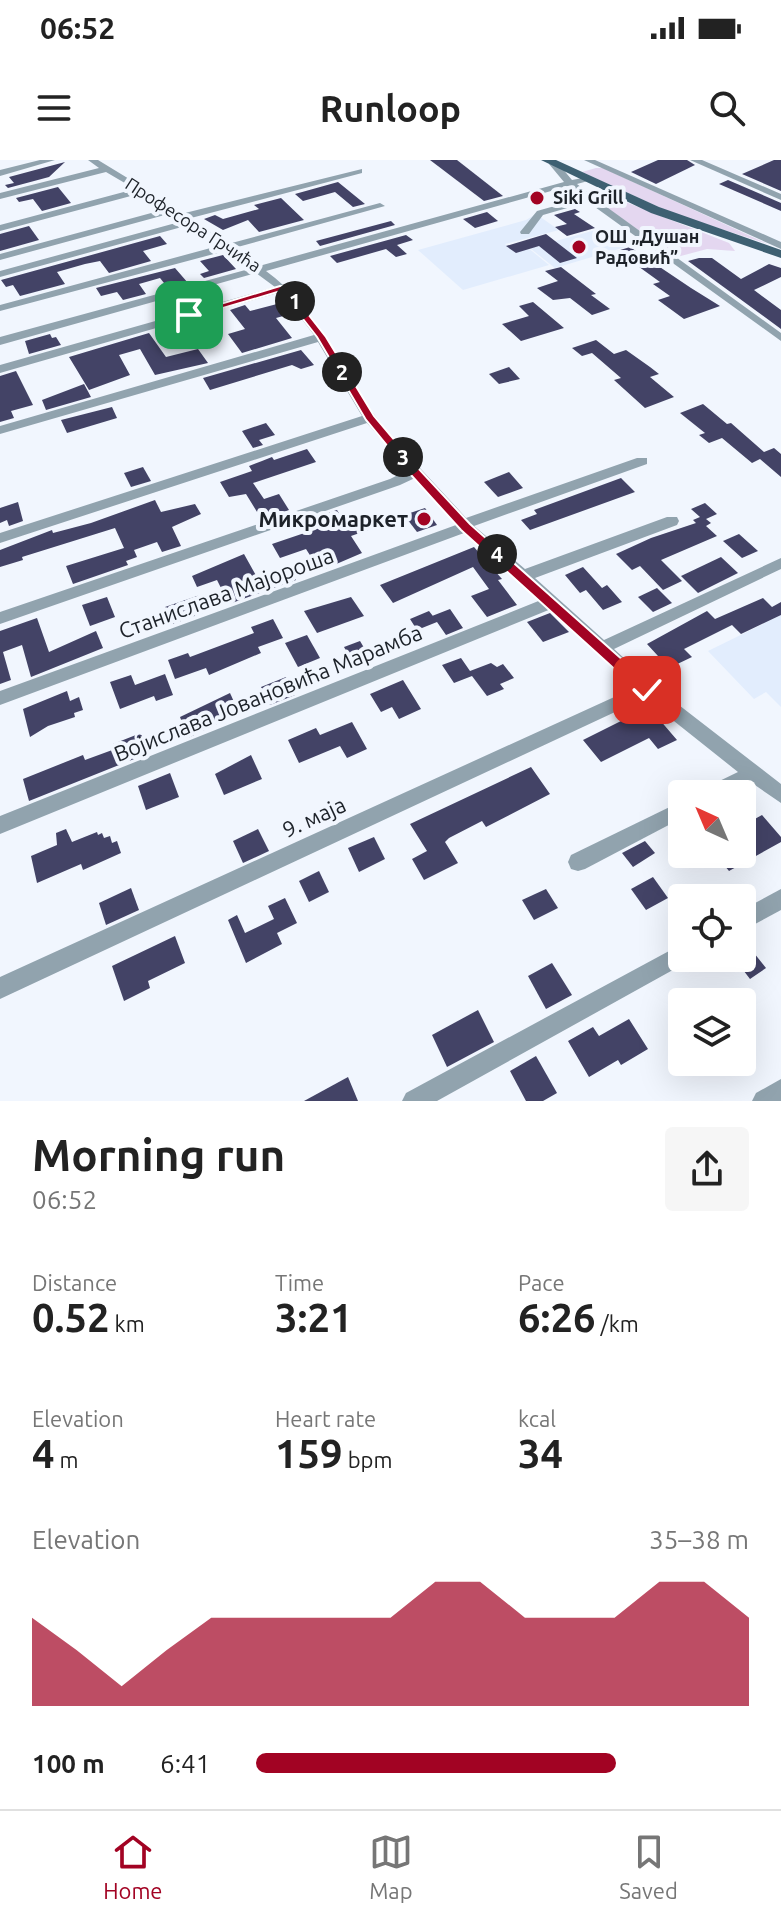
<!DOCTYPE html>
<meta charset="utf-8">
<style>
:root{--surface:#fff;--page:#f6f6f6;--text:#222;--muted:#767676;--line:#e0e0e0;--accent:#a20323}
body{margin:0;font-family:Ubuntu,sans-serif;background:var(--page);color:var(--text);height:100vh;display:flex;flex-direction:column;font-size:30px;white-space:nowrap}
*{box-sizing:border-box;margin:0}
p{font-size:26px;color:var(--muted)}
.icon{flex:none;width:44px;height:44px;fill:none;stroke:currentColor;stroke-width:2;stroke-linecap:round;stroke-linejoin:round}
.map{position:relative;height:941px;overflow:hidden}
.side{display:flex;flex-direction:column;background:var(--surface);flex:1}
.side>*{flex:none}
.needle{width:52px;rotate:316deg}
.buttons{position:absolute;left:668px;top:620px;display:grid;gap:16px}
.buttons a{display:grid;place-items:center;width:88px;height:88px;border-radius:8px;background:var(--surface);box-shadow:0 8px 32px #0002;font-size:40px}
.pin{position:absolute;display:grid;place-items:center;width:68px;height:68px;color:#fff;margin:-34px;border-radius:16px;box-shadow:0 4px 12px #0006}
.km{position:absolute;width:40px;height:40px;margin:-20px;border-radius:50%;background:#222;color:#fff;font-size:22px;line-height:40px;text-align:center}
.round{display:grid;place-items:center;flex:none;width:84px;height:84px;border-radius:8px;background:var(--page)}
.headline{display:flex;align-items:center;justify-content:space-between;height:136px;padding:0 32px}
h1{font-size:44px;font-weight:600;line-height:60px}
.metrics{display:grid;grid-template-columns:repeat(3,1fr);gap:12px;height:136px;padding:8px 32px}
.metrics div{display:grid;align-content:center}
.metrics b{font-size:40px;font-weight:600}
.metrics small{font-size:22px;font-weight:400}
.metrics p{font-size:22px}
.chart{height:224px;padding:16px 32px}
.chart p{display:flex;justify-content:space-between}
.chart svg{width:100%;height:144px;margin-top:8px;fill:var(--accent);opacity:.7}
ul{padding:0 32px;list-style:none;font-size:26px}
li{display:grid;grid-template-columns:128px 96px 1fr;align-items:center;height:60px}
li i{height:20px;border-radius:10px;background:var(--accent)}
.status{display:flex;justify-content:space-between;align-items:center;height:56px;padding:0 40px;background:var(--surface);direction:ltr}
.status svg{height:22px;fill:currentColor}
header{display:flex;justify-content:space-between;align-items:center;height:104px;padding:0 32px;background:var(--surface);font-size:36px;font-weight:600}
.tab-bar{display:flex;justify-content:space-around;align-items:center;height:112px;border-top:2px solid var(--line);background:var(--surface);font-size:22px;color:var(--muted)}
.tab-bar a{display:grid;justify-items:center;gap:4px}
.tab-bar .active{color:var(--accent)}
.map>svg:first-child{display:block}
.built{fill:#e2edfd}
.green{fill:#e4d7f0}
.building{fill:#434366}
.lines{fill:none;stroke-linecap:round;stroke-linejoin:round}
.minor{fill:#91a3ae;fill-rule:evenodd}
.major{fill:#3e6072;fill-rule:evenodd}
.route{fill:#a20323;stroke:#fff;stroke-width:2}
.poi-dot{fill:#a20323;stroke:#f1f6fe;stroke-width:3}
.labels{text-anchor:middle;stroke-width:8;stroke-linejoin:round;paint-order:stroke}
.far-poi-label{font-size:18px;font-weight:bold;fill:#1d2229;stroke:#f1f6fe;text-anchor:start}
.far-street-label{font-size:18px;fill:#1d2229;stroke:#f1f6fe}
.poi-label{font-size:22px;font-weight:bold;fill:#1d2229;stroke:#f1f6fe;text-anchor:end}
.street-label{font-size:22px;fill:#1d2229;stroke:#f1f6fe}
</style>
<div class="status"><b>06:52</b><svg viewBox="0 0 49 12"><path d="M0 12V9h3v3zM5 12V6h3v6zM10 12V3h3v9zM15 12V0h3v12zM26 1h20v11H26zM47 4h2v5h-2z"/></svg></div>
<header><svg class="icon" aria-label="menu" viewBox="0 0 24 24"><path d="M4 6h16M4 12h16M4 18h16"/></svg>Runloop<svg class="icon" aria-label="search" viewBox="0 0 24 24"><circle cx="10" cy="10" r="6"/><path d="M15 15l6 6"/></svg></header>
<div class="map">
<svg width="781" height="941" viewBox="0 0 781 941">
<rect width="100%" height="100%" fill="#f1f6fe"/>
<g class="built">
<polygon points="536,54 559,70 505,84 516,93 527,87 549,105 463,130 418,90 526,60"/>
<polygon points="603,68 629,86 555,108 530,88"/>
<polygon points="781,455 781,547 766,532 754,539 708,491"/>
</g>
<g class="green">
<polygon points="596,8 603,8 768,84 674,54 582,12"/>
<polygon points="613,37 729,83 735,91 707,89 677,97 597,41"/>
</g>
<g class="building">
<polygon points="430,0 457,0 503,36 484,41"/>
<polygon points="658,0 687,0 695,5 656,24 631,12"/>
<polygon points="774,0 781,0 781,31 742,14"/>
<polygon points="65,2 49,17 8,28 5,25 14,23 9,17"/>
<polygon points="728,20 781,43 781,51 719,24"/>
<polygon points="338,22 365,44 353,47 335,32 303,41 295,34"/>
<polygon points="58,27 71,43 42,51 33,39 19,42 16,38"/>
<polygon points="281,38 304,60 259,72 248,60 223,70 204,59 215,55 223,59 259,49 254,45"/>
<polygon points="575,49 580,52 574,54 595,68 567,76 555,67 567,64 554,55"/>
<polygon points="487,52 498,61 475,68 463,59"/>
<polygon points="391,61 395,65 320,86 316,81"/>
<polygon points="29,66 39,80 0,91 0,74"/>
<polygon points="546,74 577,98 560,103 539,86 516,93 506,86"/>
<polygon points="406,75 413,80 397,85 407,94 396,97 386,89 337,103 330,96"/>
<polygon points="160,76 167,84 143,91 151,101 109,113 100,101 85,104 57,112 65,124 20,136 13,125 6,127 1,120"/>
<polygon points="630,87 691,128 720,146 684,159 658,140 670,136 653,124 660,122 617,91"/>
<polygon points="223,95 236,109 204,118 200,114 209,111 200,101"/>
<polygon points="699,98 712,98 741,119 769,104 781,108 781,117 754,130 781,150 781,169 688,101"/>
<polygon points="561,107 596,134 591,135 610,149 592,155 570,138 553,140 537,128 558,121 545,111"/>
<polygon points="175,108 188,123 168,128 160,118 139,124 146,134 123,140 117,132 101,136 96,128"/>
<polygon points="533,142 564,168 521,181 502,164 529,156 519,146"/>
<polygon points="277,144 287,155 276,158 292,178 242,193 228,174 245,169 230,150 245,145 250,151"/>
<polygon points="149,173 166,197 198,189 208,203 155,215 140,189 119,195 130,215 89,230 69,197"/>
<polygon points="50,174 52,178 56,177 61,185 29,194 25,181"/>
<polygon points="596,180 614,194 626,190 650,207 659,214 650,217 674,237 645,248 614,220 621,218 592,193 582,196 572,188"/>
<polygon points="301,190 314,205 301,209 292,205 210,230 203,218"/>
<polygon points="509,207 520,219 499,224 489,214"/>
<polygon points="16,211 33,245 11,251 14,258 0,262 0,216"/>
<polygon points="84,224 91,237 46,250 42,240"/>
<polygon points="703,244 727,264 731,263 764,292 774,288 781,294 781,317 760,299 752,303 722,278 709,283 699,275 705,273 680,253"/>
<polygon points="112,247 117,258 67,273 61,260"/>
<polygon points="266,263 275,275 259,280 263,285 253,288 242,271"/>
<polygon points="307,289 316,302 253,323 264,339 279,334 289,350 262,360 246,334 229,337 220,322 252,311 249,306 262,301 272,297 274,300"/>
<polygon points="143,307 151,321 131,327 124,313"/>
<polygon points="509,312 523,328 498,337 484,322"/>
<polygon points="621,318 635,332 530,370 521,360 537,354 534,350"/>
<polygon points="155,340 161,352 195,344 201,354 172,367 181,386 162,392 157,382 134,390 137,397 126,401 128,405 73,424 66,406 124,388 115,368 22,397 23,400 0,407 0,390 52,370 53,373 91,363"/>
<polygon points="18,342 23,361 9,366 7,360 0,363 0,348"/>
<polygon points="705,343 717,354 706,359 711,363 706,366 717,376 661,400 682,421 663,430 640,406 632,410 616,394 651,378 696,363 693,360 700,357 691,349"/>
<polygon points="425,348 437,365 417,372 404,355"/>
<polygon points="337,350 343,360 363,353 374,368 351,376 362,393 320,411 306,389 280,398 272,384 331,364 325,354"/>
<polygon points="739,374 758,391 742,398 723,381"/>
<polygon points="474,387 502,419 498,420 517,445 487,457 471,436 489,429 473,407 393,443 380,425"/>
<polygon points="244,394 258,419 289,408 296,420 229,444 217,420 197,427 192,416"/>
<polygon points="721,397 738,413 698,433 681,416"/>
<polygon points="583,407 602,428 607,425 622,442 603,450 586,430 580,433 565,415"/>
<polygon points="657,428 672,443 653,452 638,437"/>
<polygon points="200,435 208,451 173,464 165,447"/>
<polygon points="107,437 115,457 90,466 82,445"/>
<polygon points="351,437 364,456 317,473 304,451"/>
<polygon points="763,438 772,447 781,442 781,455 741,474 732,465 684,489 692,497 669,508 647,484 707,451 715,459"/>
<polygon points="450,449 463,468 446,475 437,462 417,470 410,459 429,451 436,460 432,456"/>
<polygon points="550,453 569,472 543,482 527,462"/>
<polygon points="37,458 49,492 96,471 103,488 31,517 22,485 3,492 11,520 0,524 0,471"/>
<polygon points="273,459 283,478 258,487 261,493 209,515 206,508 175,519 168,500 188,493 190,497 254,473 251,467"/>
<polygon points="307,475 320,498 298,507 285,483"/>
<polygon points="360,481 372,501 356,508 344,487"/>
<polygon points="461,498 470,511 491,503 497,507 503,504 514,518 500,524 504,529 487,536 472,516 454,523 442,505"/>
<polygon points="165,514 173,535 156,541 154,536 120,549 110,522 131,515 135,525"/>
<polygon points="286,517 295,535 270,545 261,527"/>
<polygon points="403,520 421,549 399,559 392,547 381,552 370,534"/>
<polygon points="67,531 70,541 79,537 83,550 74,553 75,557 48,566 30,577 23,549"/>
<polygon points="230,533 239,553 188,578 180,557"/>
<polygon points="653,552 677,580 658,589 649,578 601,602 583,580 629,557 633,562"/>
<polygon points="352,562 367,589 347,598 340,586 299,603 288,580 316,568 320,575"/>
<polygon points="141,573 144,579 147,578 149,593 29,641 23,619 83,595 85,600 115,589 113,584"/>
<polygon points="251,595 262,619 224,635 215,614"/>
<polygon points="531,607 550,634 486,667 482,661 449,678 445,682 458,703 424,720 412,699 427,691 410,664"/>
<polygon points="170,613 179,637 146,650 138,626"/>
<polygon points="762,655 781,677 781,682 729,711 715,694 742,694 742,666"/>
<polygon points="66,669 72,682 97,672 98,675 102,673 104,678 110,676 112,683 117,681 121,693 83,710 81,704 37,723 31,696 57,685 56,673"/>
<polygon points="258,669 269,691 243,703 233,681"/>
<polygon points="374,677 385,699 359,712 348,688"/>
<polygon points="645,681 655,693 633,707 622,693"/>
<polygon points="319,711 329,732 309,742 299,721"/>
<polygon points="653,717 668,738 646,750 631,729"/>
<polygon points="131,728 139,750 106,765 99,743"/>
<polygon points="546,729 558,748 534,760 522,740"/>
<polygon points="285,738 297,763 277,773 282,784 246,803 228,760 237,755 245,773 274,759 268,746"/>
<polygon points="175,776 185,803 148,821 150,828 124,841 112,806"/>
<polygon points="742,778 766,808 750,819 734,798 742,798"/>
<polygon points="552,803 572,835 546,849 528,816"/>
<polygon points="478,850 494,882 447,907 432,875"/>
<polygon points="629,859 648,889 621,905 618,900 589,917 568,881 593,867 599,876"/>
<polygon points="536,896 557,933 543,941 526,941 510,911"/>
<polygon points="348,917 358,941 304,941"/>
</g>
<g class="lines">
<g class="minor">
<polygon points="40,0 55,0 0,16 0,10"/>
<path d="M88 0H98L185 53 362 9V13L191 58 228 84 380 43 385 46 234 88 259 106 564 22 549 4 557 2 572 20 588 17V21L577 24 591 35 616 30V34L597 40 781 173V181L588 42 543 55 529 74H521L520 72 537 51 583 38 569 26 266 111C318 148 338 208 376 257 403 292 436 324 466 358L637 298H647V304L474 366 525 409 667 357H677L679 361 677 365 535 418 604 480 781 398V409L614 489 653 525 781 624V643L752 623 730 634H703L705 628 738 612 645 538 0 839V817L634 528 551 449 0 674V656L541 440 464 373 0 545V531L456 365 415 318 400 325 0 464V452L390 319 408 310 367 263 0 383V373L362 256 318 182 0 274V266L314 175 281 132 0 213V205L275 127 256 113 0 185V177L249 109 225 91 0 151V145L218 86 189 65 0 117V111L183 61 172 53 0 100V94L166 49 142 33 0 71V65L135 29 106 12 0 39V33L99 8Z"/>
<polygon points="584,0 595,0 781,82 781,89"/>
<polygon points="690,0 702,0 781,34 781,40"/>
<polygon points="682,641 682,658 585,709 578,711 571,709 568,702 571,695"/>
<polygon points="781,729 781,750 742,771 742,750"/>
<polygon points="682,784 682,798 691,798 689,801 437,941 402,941 406,933"/>
<polygon points="781,919 781,941 752,941 756,933"/>
</g>
<polygon class="major" points="541,0 556,0 659,47 781,90 781,98 651,53"/>
</g>
<polygon class="route" points="280,126 286,126 326,177 374,256 419,309 470,364 652,526 652,534 642,534 461,370 411,315 366,260 317,177 281,131 189,158 184,155"/>
<g class="poi-dot">
<circle cx="537" cy="38" r="8"/>
<circle cx="579" cy="87" r="8"/>
<circle cx="424" cy="359" r="8"/>
</g>
<g class="labels">
<g class="far-poi-label">
<text x="553" y="44">Siki Grill</text>
<text x="595" y="83">ОШ „Душан<tspan x="595" dy="21">Радовић”</tspan></text>
</g>
<g class="far-street-label">
<text transform="translate(193 65) rotate(33)" y="6">Професора Грчића</text>
</g>
<g class="poi-label">
<text x="408" y="367">Микромаркет</text>
</g>
<g class="street-label">
<text transform="translate(226 433) rotate(-20)" y="8">Станислава Мајороша</text>
<text transform="translate(268 533) rotate(-22)" y="8">Војислава Јовановића Марамба</text>
<text transform="translate(314 657) rotate(-25)" y="8">9. маја</text>
</g>
</g>
</svg>
<div class="buttons">
<a><svg class="needle" viewBox="-14 -14 28 28"><path d="M0-13l5 13h-10z" fill="#e53935"/><path d="M0 13l5-13h-10z" fill="#767676"/></svg></a>
<a><svg class="icon" aria-label="locate" viewBox="0 0 24 24"><circle cx="12" cy="12" r="6"/><path d="M12 2v4M12 18v4M2 12h4M18 12h4"/></svg></a>
<a><svg class="icon" aria-label="layers" viewBox="0 0 24 24"><path d="M12 4l9 5-9 5-9-5zM3 14l9 5 9-5"/></svg></a>
</div>
<div class="pin" style="left:189px;top:155px;background:#1e9e55"><svg class="icon" aria-label="arrive" viewBox="0 0 24 24"><path d="M6 21V4h12l-3 4 3 4H6"/></svg></div>
<div class="pin" style="left:647px;top:530px;background:#d93025"><svg class="icon" aria-label="check" viewBox="0 0 24 24"><path d="M5 12l5 5 9-10"/></svg></div>
<b class="km" style="left:295px;top:141px">1</b>
<b class="km" style="left:342px;top:212px">2</b>
<b class="km" style="left:403px;top:297px">3</b>
<b class="km" style="left:497px;top:394px">4</b>
</div>
<section class="side">
<div class="headline"><div><h1>Morning run</h1><p>06:52</p></div><a class="round"><svg class="icon" aria-label="share" viewBox="0 0 24 24"><path d="M12 15V3M7 8l5-5 5 5M5 13v7h14v-7"/></svg></a></div>
<div class="metrics">
<div><p>Distance</p><b>0.52<small> km</small></b></div>
<div><p>Time</p><b>3:21</b></div>
<div><p>Pace</p><b>6:26<small> /km</small></b></div>
</div>
<div class="metrics">
<div><p>Elevation</p><b>4<small> m</small></b></div>
<div><p>Heart rate</p><b>159<small> bpm</small></b></div>
<div><p>kcal</p><b>34</b></div>
</div>
<div class="chart"><p><span>Elevation</span>35–38 m</p>
<svg viewBox="0 0 160 44" preserveAspectRatio="none"><path d="M0 44V17L10 27L20 38L30 27L40 17L50 17L60 17L70 17L80 17L90 6L100 6L110 17L120 17L130 17L140 6L150 6L160 17V44z"/></svg>
</div>
<ul>
<li><b>100 m</b>6:41<i style="width:73%"></i></li>
</ul>
</section>
<nav class="tab-bar">
<a class="active"><svg class="icon" aria-label="home" viewBox="0 0 24 24"><path d="M3 11l9-7 9 7M6 9v11h12V9"/></svg>Home</a>
<a><svg class="icon" aria-label="map" viewBox="0 0 24 24"><path d="M3 6l6-2 6 2 6-2v14l-6 2-6-2-6 2zM9 4v14M15 6v14"/></svg>Map</a>
<a><svg class="icon" aria-label="saved" viewBox="0 0 24 24"><path d="M7 4h10v16l-5-4-5 4z"/></svg>Saved</a>
</nav>
